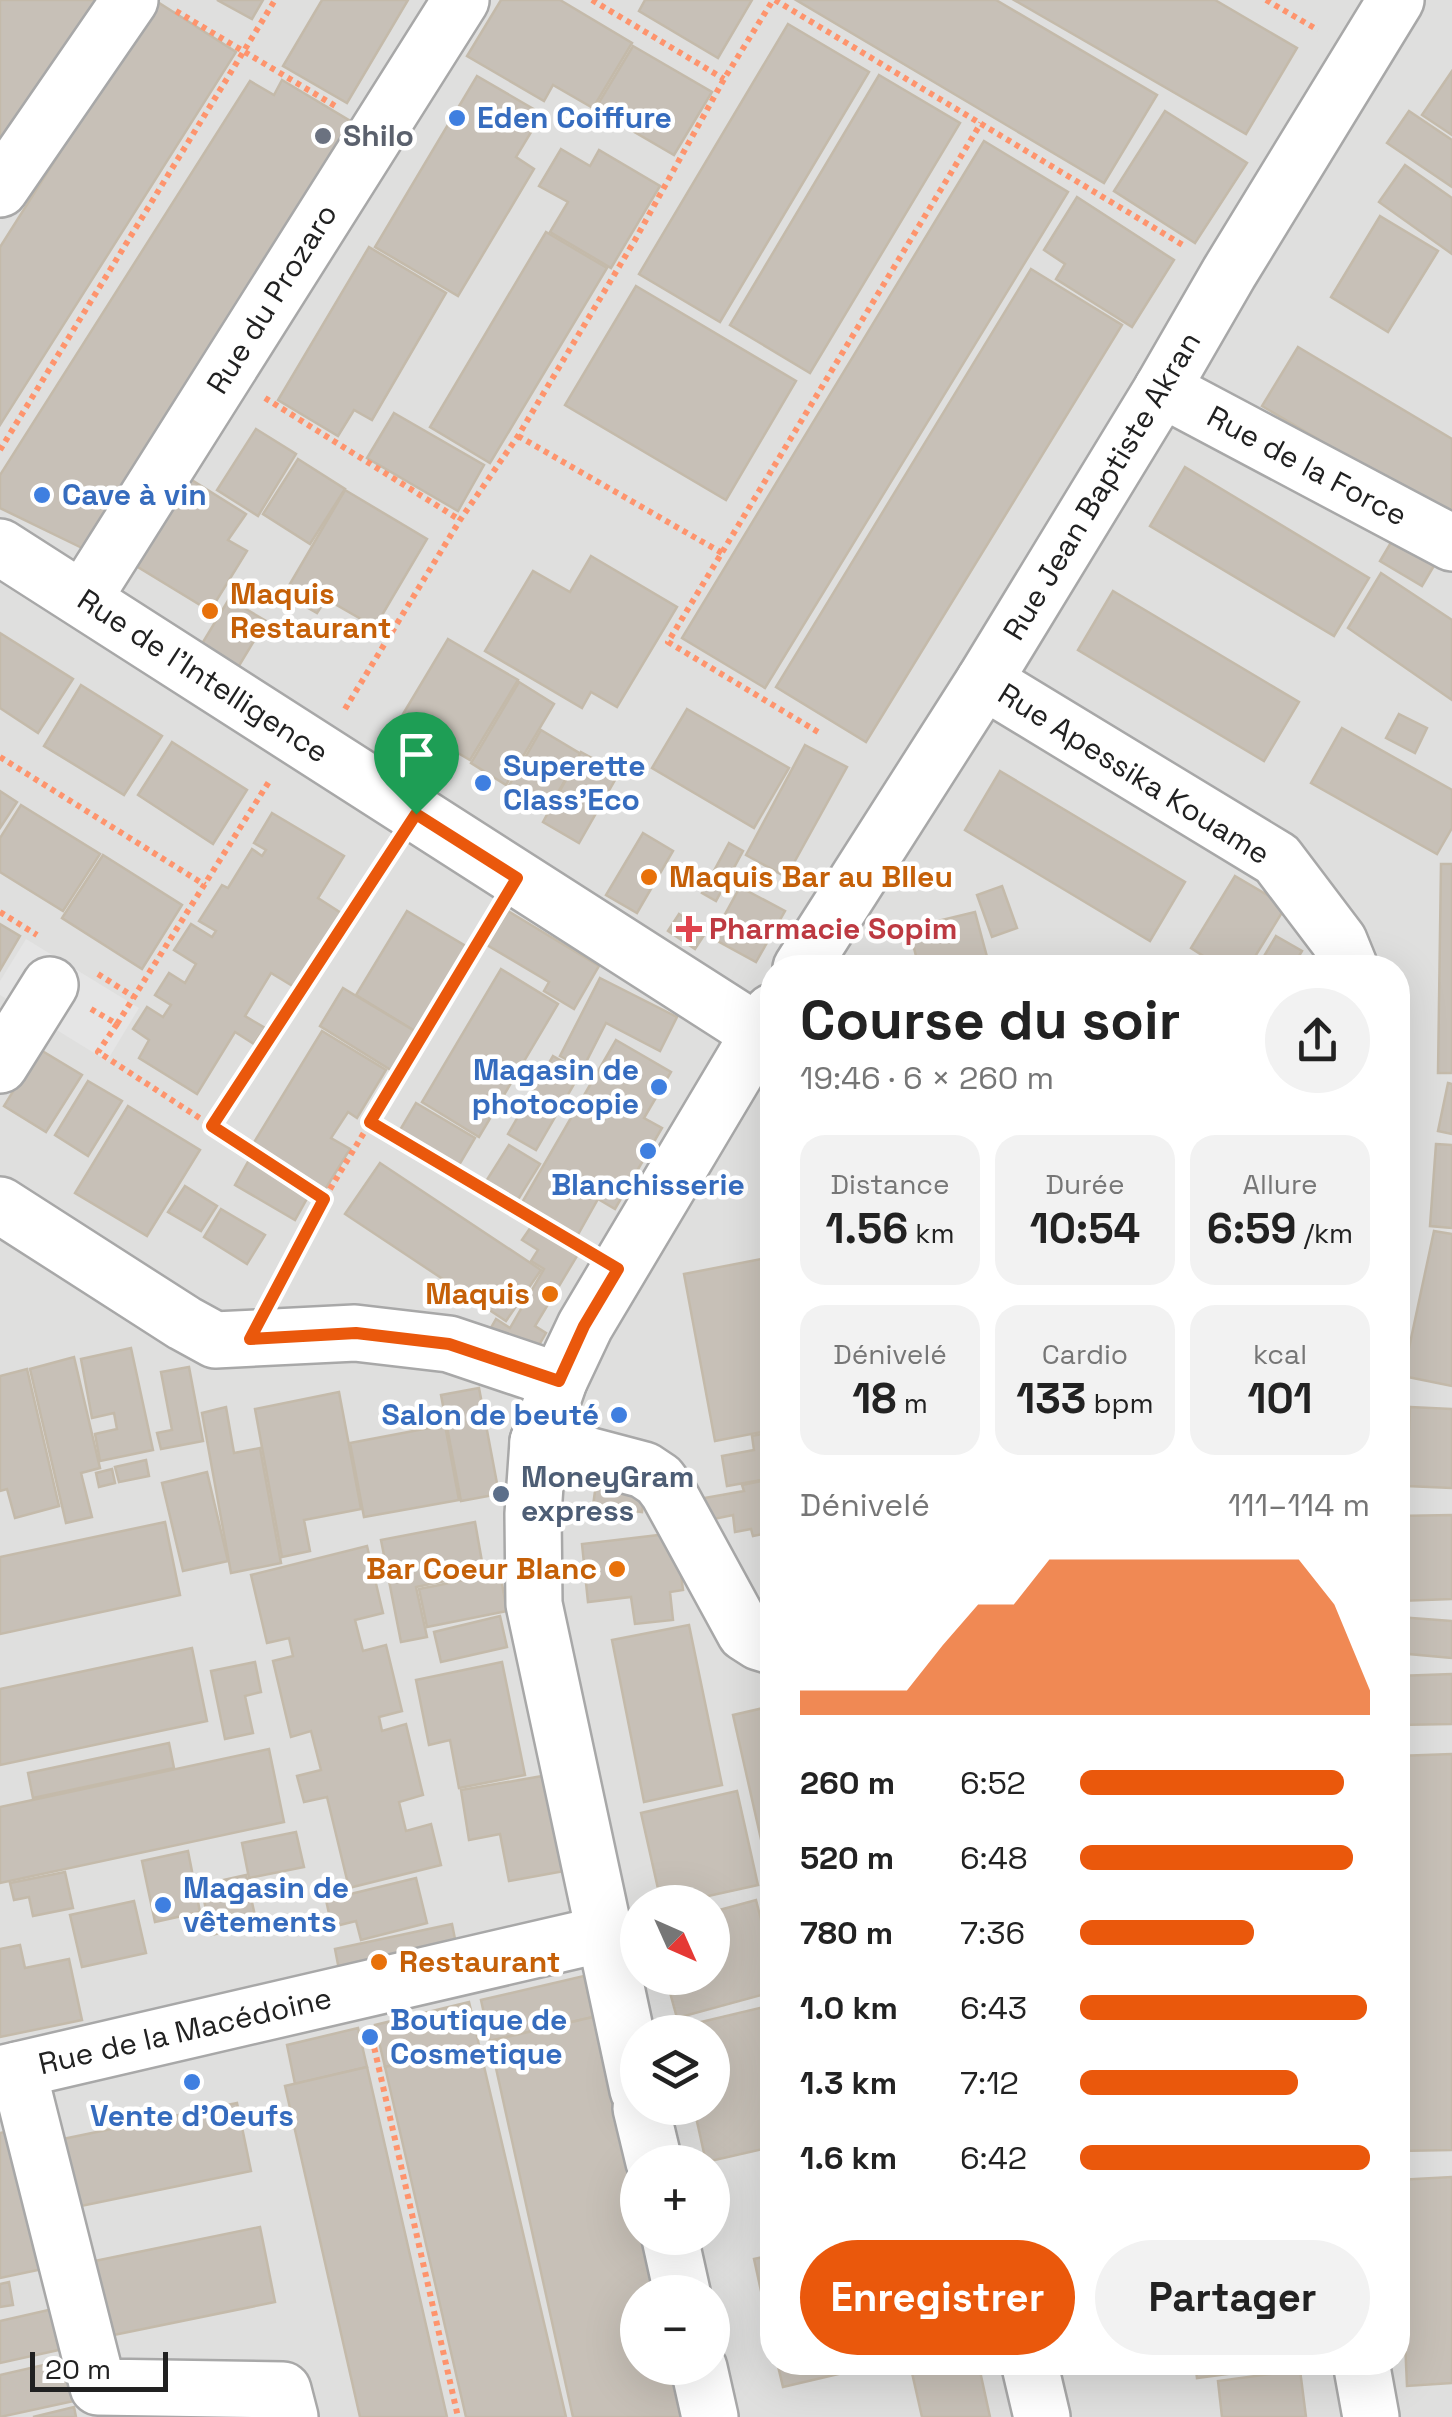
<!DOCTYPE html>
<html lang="fr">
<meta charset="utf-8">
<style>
:root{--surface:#fff;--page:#f2f2f2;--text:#222;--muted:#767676;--accent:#ea580c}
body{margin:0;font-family:"Space Grotesk",sans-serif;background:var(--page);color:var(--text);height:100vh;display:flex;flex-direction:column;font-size:38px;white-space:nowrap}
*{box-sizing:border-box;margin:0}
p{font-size:32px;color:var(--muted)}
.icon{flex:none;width:55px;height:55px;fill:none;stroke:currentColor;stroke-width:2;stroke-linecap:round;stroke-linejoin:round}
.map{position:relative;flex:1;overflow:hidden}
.drawer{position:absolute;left:760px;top:955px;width:650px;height:1420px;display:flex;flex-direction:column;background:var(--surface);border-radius:40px;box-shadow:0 10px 40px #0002}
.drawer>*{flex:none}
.needle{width:65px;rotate:135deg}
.controls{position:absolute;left:620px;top:1885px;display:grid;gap:20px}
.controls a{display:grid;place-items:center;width:110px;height:110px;border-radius:50%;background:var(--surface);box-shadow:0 10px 40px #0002;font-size:50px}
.scale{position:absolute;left:30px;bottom:25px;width:138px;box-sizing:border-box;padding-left:10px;border:5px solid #212121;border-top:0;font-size:28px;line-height:35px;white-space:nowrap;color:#212121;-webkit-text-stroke:8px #fff;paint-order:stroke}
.pin{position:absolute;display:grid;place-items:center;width:85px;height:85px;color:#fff;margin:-102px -42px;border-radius:50% 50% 50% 0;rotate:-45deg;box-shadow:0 0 10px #0007}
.pin .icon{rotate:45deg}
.round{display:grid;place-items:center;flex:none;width:105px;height:105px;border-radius:52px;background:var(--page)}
.headline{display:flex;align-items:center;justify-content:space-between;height:170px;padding:0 40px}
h1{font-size:55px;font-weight:700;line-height:75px}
.stats{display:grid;grid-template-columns:repeat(3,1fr);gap:15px;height:170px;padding:10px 40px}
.stats div{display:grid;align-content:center;border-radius:25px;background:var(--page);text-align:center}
.stats b{font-size:42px;font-weight:700}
.stats small{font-size:28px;font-weight:400}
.stats p{font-size:28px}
.chart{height:280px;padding:20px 40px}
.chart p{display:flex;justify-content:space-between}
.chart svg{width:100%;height:180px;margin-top:10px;fill:var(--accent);opacity:.7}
.button{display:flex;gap:20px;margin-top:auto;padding:20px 40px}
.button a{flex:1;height:115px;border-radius:60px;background:var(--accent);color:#fff;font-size:40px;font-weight:700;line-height:115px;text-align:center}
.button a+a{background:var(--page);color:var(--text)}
ul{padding:0 40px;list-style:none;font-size:32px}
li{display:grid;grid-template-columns:160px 120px 1fr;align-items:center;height:75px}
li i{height:25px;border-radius:12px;background:var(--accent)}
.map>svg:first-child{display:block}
.residential{fill:#dfdfde;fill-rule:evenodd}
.parking{fill:#e5e5e5}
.building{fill:#c7c0b7;stroke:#c4baaa;stroke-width:2.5}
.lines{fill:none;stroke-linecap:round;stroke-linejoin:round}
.minor-casing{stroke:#a8a8a8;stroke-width:60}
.path{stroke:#fe946d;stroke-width:6;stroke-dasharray:5 5;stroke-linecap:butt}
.minor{stroke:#fff;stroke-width:55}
.route-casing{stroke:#fff;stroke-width:20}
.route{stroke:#ea580c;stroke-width:12}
.shop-dot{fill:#3f7fe0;stroke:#fff;stroke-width:4}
.worship-dot{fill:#6b7280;stroke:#fff;stroke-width:4}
.food-dot{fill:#e8710a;stroke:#fff;stroke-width:4}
.health-dot{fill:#e0444e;stroke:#fff;stroke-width:4}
.service-dot{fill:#5c6f8a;stroke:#fff;stroke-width:4}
.labels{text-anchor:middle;stroke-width:9;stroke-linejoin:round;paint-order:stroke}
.shop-label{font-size:30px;font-weight:bold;fill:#366cbe;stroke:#fff;text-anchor:start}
.worship-label{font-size:30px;font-weight:bold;fill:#5b616d;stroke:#fff;text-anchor:start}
.street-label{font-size:30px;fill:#212121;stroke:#fff}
.food-label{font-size:30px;font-weight:bold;fill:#c56008;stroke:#fff;text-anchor:start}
.health-label{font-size:30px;font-weight:bold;fill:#be3a42;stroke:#fff;text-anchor:start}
.service-label{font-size:30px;font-weight:bold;fill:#4e5e75;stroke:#fff;text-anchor:start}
</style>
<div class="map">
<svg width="1452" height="2417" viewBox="0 0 1452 2417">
<rect width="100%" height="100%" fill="#f2f0e8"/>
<path class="residential" d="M0 0H1452V2417H0ZM772 968H1398V2362H772ZM638 1902H712V1978H638ZM638 2032H712V2108H638ZM638 2162H712V2238H638ZM638 2292H712V2368H638Z"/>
<polygon class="parking" points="26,939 139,1008 107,1061 0,995 0,981"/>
<g class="building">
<polygon points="0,0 124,0 0,203"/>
<polygon points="217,0 263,0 252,19"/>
<polygon points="322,0 408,0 347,103 283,66"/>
<polygon points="501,0 560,0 632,43 593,108 553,85 544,101 467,56"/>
<polygon points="645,0 752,0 718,58 639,11"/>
<polygon points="796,0 996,0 1157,95 1104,183"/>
<polygon points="1014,0 1215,0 1297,48 1246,134"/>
<polygon points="156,1 236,52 0,425 0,247"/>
<polygon points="788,24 869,72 720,322 639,274"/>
<polygon points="633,46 712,92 674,155 595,109"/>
<polygon points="1452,71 1452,135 1422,115"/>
<polygon points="879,75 960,123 810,373 730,325"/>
<polygon points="477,76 542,114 516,157 534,169 458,296 375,247"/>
<polygon points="282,80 352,122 82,548 0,508 0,475 250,81 274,95"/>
<polygon points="1165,111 1247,163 1195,243 1114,191"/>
<polygon points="1409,111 1452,140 1452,187 1387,143"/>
<polygon points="984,141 1068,192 765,688 682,638"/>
<polygon points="561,149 590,166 599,150 660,186 611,268 550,232 568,202 539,186"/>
<polygon points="1405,165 1452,198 1452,254 1379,202"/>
<polygon points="1077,197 1174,260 1132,327 1056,279 1065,264 1044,250"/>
<polygon points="1380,216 1438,251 1388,332 1331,297"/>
<polygon points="546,232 607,268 490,463 430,427"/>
<polygon points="369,247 446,293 372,420 354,410 338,436 278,400"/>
<polygon points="1031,269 1122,325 866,742 776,687"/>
<polygon points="636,286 796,381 726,500 565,405"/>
<polygon points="1298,347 1452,439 1452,510 1448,516 1262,406"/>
<polygon points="394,413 484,465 458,511 367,458"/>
<polygon points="256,429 296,454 258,516 217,490"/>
<polygon points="298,459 345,489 310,544 263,514"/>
<polygon points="1185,467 1369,578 1334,636 1150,526"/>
<polygon points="187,477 246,514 228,540 247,551 210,611 133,564"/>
<polygon points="345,490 427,539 375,627 326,599 317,613 284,594"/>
<polygon points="1396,534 1438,559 1422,586 1380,561"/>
<polygon points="591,556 677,607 617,707 591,692 582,708 485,651 533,571 570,592"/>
<polygon points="1381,573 1452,620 1452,700 1348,628"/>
<polygon points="1113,591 1299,702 1264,761 1078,650"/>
<polygon points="229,599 266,621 237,669 200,647"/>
<polygon points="0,633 73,679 38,733 0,708"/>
<polygon points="448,639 518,680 470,760 400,719"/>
<polygon points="519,682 554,704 506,785 471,763"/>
<polygon points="81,685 162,736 124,795 44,746"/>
<polygon points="687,709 789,768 754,828 652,768"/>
<polygon points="1399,714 1427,728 1415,753 1386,738"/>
<polygon points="1342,728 1452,790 1452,828 1437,854 1311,783"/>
<polygon points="541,730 581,754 546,812 507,789"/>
<polygon points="172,742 247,790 213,844 138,795"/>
<polygon points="805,745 847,767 786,877 746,855"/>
<polygon points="581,752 619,773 579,843 543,822"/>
<polygon points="1000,771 1185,882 1150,941 965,830"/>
<polygon points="0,791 17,802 0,828"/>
<polygon points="21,805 100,854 63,911 0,872 0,838"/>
<polygon points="272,813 344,856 318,898 341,913 296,988 271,973 245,1016 265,1028 254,1044 235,1032 197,1094 139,1058 149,1040 133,1029 147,1007 163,1017 171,1005 155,995 169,973 185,983 196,964 174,950 191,924 212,937 216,931 199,921 222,885 228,888 252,849 262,856 266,850 254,843"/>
<polygon points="643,833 673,851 637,913 606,895"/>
<polygon points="729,843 743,851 716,901 702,893"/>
<polygon points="103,855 182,905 142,969 62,918"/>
<polygon points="1441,864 1452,864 1452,1073 1438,1073"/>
<polygon points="1235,876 1286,906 1248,968 1222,968 1191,948"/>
<polygon points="1002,886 1017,928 992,937 977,895"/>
<polygon points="740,887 785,911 756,962 712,938"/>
<polygon points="407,911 469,948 418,1033 356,995"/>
<polygon points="508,911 599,966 574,1009 544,991 549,982 487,945"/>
<polygon points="975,912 990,968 919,968 909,928"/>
<polygon points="679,914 706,932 695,949 668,931"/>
<polygon points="0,924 20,936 0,970"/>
<polygon points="1276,936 1302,951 1292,968 1257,968"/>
<polygon points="501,969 558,1004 479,1137 422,1102"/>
<polygon points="600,978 677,1017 660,1051 606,1023 583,1068 560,1056"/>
<polygon points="343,988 418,1033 394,1072 320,1026"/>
<polygon points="322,1031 386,1070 357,1118 348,1112 331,1138 350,1149 323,1193 250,1149"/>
<polygon points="616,1040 671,1072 644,1118 662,1128 615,1209 598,1199 576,1238 520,1206"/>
<polygon points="39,1049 82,1075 46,1132 4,1106"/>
<polygon points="553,1056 581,1072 536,1150 508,1134"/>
<polygon points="88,1081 122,1101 88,1156 55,1135"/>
<polygon points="1448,1083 1452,1084 1452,1134 1438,1131"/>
<polygon points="416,1103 475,1138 459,1165 400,1130"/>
<polygon points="128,1106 200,1150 147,1236 75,1193"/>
<polygon points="1436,1144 1452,1145 1452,1228 1430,1226"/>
<polygon points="509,1145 540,1164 514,1206 483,1186"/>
<polygon points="249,1160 309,1195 295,1220 235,1185"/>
<polygon points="380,1163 541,1270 506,1321 345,1214"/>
<polygon points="185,1186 217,1206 201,1231 168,1212"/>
<polygon points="221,1209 265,1235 247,1264 204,1237"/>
<polygon points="533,1224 580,1251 535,1326 546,1333 531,1359 488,1333 496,1319 510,1328 544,1269 531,1261 538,1250 522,1240"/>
<polygon points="1434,1231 1452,1234 1452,1386 1403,1376"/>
<polygon points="772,1257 772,1430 715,1441 684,1274"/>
<polygon points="131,1348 153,1450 100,1461 95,1434 117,1429 114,1413 92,1418 81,1359"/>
<polygon points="74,1357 100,1468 81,1473 92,1517 66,1523 30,1369"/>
<polygon points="189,1367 203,1441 161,1449 157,1433 172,1430 161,1372"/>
<polygon points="27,1369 59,1506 15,1518 7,1489 0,1491 0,1376"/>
<polygon points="479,1388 499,1494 461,1501 441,1395"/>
<polygon points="339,1392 361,1509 304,1520 310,1551 282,1557 255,1409"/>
<polygon points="226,1407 234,1453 260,1448 281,1563 231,1573 202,1413"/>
<polygon points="1410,1407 1452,1409 1452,1488 1407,1486"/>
<polygon points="445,1425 459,1500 364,1517 350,1443"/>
<polygon points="772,1432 772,1478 727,1486 722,1456 754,1450 752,1436"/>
<polygon points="146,1460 149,1476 119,1482 115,1467"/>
<polygon points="112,1469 115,1483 99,1487 96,1473"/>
<polygon points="207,1472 228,1561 183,1571 162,1483"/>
<polygon points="772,1479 772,1532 753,1536 751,1529 735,1532 733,1515 704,1521 699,1499 744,1491 742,1485"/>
<polygon points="596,1484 645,1490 642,1512 593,1506"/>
<polygon points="1452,1515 1452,1599 1399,1601 1398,1516"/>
<polygon points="165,1522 180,1595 0,1634 0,1557"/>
<polygon points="475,1522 484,1573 416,1587 427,1637 401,1642 381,1540"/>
<polygon points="676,1533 683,1590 670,1592 673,1620 635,1624 631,1597 588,1602 582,1544"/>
<polygon points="367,1546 383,1613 355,1620 363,1651 386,1645 402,1711 379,1717 382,1731 406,1724 423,1795 399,1802 406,1831 431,1824 441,1865 349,1888 327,1797 304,1802 297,1776 321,1770 311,1731 291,1737 273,1661 293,1656 289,1638 267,1643 251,1575"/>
<polygon points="500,1573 507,1611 427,1627 419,1589"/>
<polygon points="500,1616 507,1647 441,1662 434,1632"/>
<polygon points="1398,1617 1452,1621 1452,1658 1398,1653"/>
<polygon points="689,1625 722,1785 644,1802 612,1640"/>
<polygon points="192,1648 207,1721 0,1765 0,1689"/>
<polygon points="255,1662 261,1692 245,1696 253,1733 225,1739 211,1671"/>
<polygon points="502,1662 525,1775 459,1788 450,1740 429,1745 416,1680"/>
<polygon points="1452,1674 1452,1724 1398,1725 1398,1676"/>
<polygon points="772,1706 772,1888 733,1715"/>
<polygon points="169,1743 174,1768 33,1798 28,1773"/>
<polygon points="269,1749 284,1822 0,1883 0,1807"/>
<polygon points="1452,1754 1452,2150 1398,2151 1398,1756"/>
<polygon points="554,1774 570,1870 509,1881 500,1834 469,1840 461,1790"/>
<polygon points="737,1791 758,1885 681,1902 661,1902 641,1813"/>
<polygon points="296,1832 304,1867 249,1878 242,1843"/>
<polygon points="188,1851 200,1912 155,1922 142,1861"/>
<polygon points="65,1872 73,1908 33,1916 29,1897 14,1900 10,1883"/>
<polygon points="246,1875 257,1925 211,1935 201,1885"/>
<polygon points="416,1878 427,1923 361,1940 356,1921 332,1927 326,1900"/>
<polygon points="756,1900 772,1963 772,1992 677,2018 666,1978 712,1978 712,1912"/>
<polygon points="134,1901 146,1953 82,1967 70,1915"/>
<polygon points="452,1924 458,1954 341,1980 335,1949"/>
<polygon points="20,1945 25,1968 69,1959 82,2020 0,2037 0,1949"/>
<polygon points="584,1976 593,2017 490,2041 481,2000"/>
<polygon points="469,2002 479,2045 385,2067 375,2025"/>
<polygon points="772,2005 772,2147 706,2162 694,2108 712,2108 712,2032 677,2032 676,2028"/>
<polygon points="593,2017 638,2217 638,2238 642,2238 654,2292 638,2292 638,2368 671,2368 682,2417 573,2417 490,2041"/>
<polygon points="358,2028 367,2067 295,2084 287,2045"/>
<polygon points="479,2045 566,2417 466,2417 385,2067"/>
<polygon points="367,2067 447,2417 360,2417 285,2086"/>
<polygon points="237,2103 251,2171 71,2208 58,2140"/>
<polygon points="25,2128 52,2267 0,2278 0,2133"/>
<polygon points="1452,2177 1452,2383 1407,2386 1398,2180"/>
<polygon points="260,2227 275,2302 99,2338 85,2263"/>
<polygon points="772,2255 772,2341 754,2259"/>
<polygon points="9,2282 13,2305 0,2307 0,2284"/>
<polygon points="53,2309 63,2349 0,2363 0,2321"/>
<polygon points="83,2356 92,2397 0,2417 0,2375"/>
<polygon points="777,2362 849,2362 851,2371 783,2387"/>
<polygon points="882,2362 978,2362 990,2417 922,2417 910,2364 883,2370"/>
<polygon points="1195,2362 1308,2362 1308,2363 1197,2378"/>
<polygon points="1300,2370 1306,2417 1222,2417 1218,2381"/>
<polygon points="74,2407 76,2417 33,2417"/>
</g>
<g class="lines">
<g class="minor-casing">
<g id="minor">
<polyline points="0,189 130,0"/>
<polyline points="1162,389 1452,543"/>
<polyline points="0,547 759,1033"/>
<polyline points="83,599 461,0"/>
<polyline points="984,681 1277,859 1339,941 1350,968"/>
<polyline points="801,968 984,681 1162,389 1229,273 1396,0"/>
<polyline points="0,1065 50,985"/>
<polyline points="0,1205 184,1323 215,1340 355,1333 449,1344 559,1381"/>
<polyline points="538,1442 644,1470 659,1480 668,1492 745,1633 759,1642 772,1646"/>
<polyline points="18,2070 98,2387 283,2390 290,2417"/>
<polyline points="0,2074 603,1934"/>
<polyline points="638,2090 534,1604 533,1514 538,1442 559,1381 585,1326 772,1012"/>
<polyline points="641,2108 654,2162"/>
<polyline points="670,2238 682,2292"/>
<polyline points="1029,2362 1042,2417"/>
<polyline points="1361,2362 1371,2417"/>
<polyline points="699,2368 710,2417"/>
</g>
</g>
<g class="path">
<polyline points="592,0 724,79"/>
<polyline points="775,0 1186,247"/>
<polyline points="1266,0 1318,30"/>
<polyline points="176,11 337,107"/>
<polyline points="265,398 460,520"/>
<polyline points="518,436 722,553"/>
<polyline points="0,450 275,0"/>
<polyline points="345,709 460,520 518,436 635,240 724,79 773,0"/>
<polyline points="818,732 668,642 981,123"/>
<polyline points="0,757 205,885"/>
<polyline points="0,912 37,935"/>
<polyline points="98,974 134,997"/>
<polyline points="91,1009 117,1024 270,780"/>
<polyline points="117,1024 98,1052 324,1199"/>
<polyline points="370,1122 575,1244"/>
<polyline points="212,1126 388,856"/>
<polyline points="278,1286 324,1199 491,922"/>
<polyline points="372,2038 458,2417"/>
</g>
<use href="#minor" class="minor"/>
</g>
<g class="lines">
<g class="route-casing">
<polygon id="route" points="416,814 517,878 370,1122 618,1269 584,1326 559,1381 449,1344 356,1333 250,1339 324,1199 212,1126"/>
</g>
<use href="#route" class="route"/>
</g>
<g class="shop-dot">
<circle cx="457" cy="118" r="10"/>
<circle cx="42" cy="495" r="10"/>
<circle cx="483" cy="783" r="10"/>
<circle cx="659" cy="1087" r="10"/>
<circle cx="648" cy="1151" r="10"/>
<circle cx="619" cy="1415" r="10"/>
<circle cx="163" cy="1905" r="10"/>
<circle cx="370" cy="2037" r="10"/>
<circle cx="192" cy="2082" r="10"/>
</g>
<circle class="worship-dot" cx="323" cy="136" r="10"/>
<g class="food-dot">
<circle cx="210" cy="611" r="10"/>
<circle cx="649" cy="877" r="10"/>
<circle cx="550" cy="1294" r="10"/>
<circle cx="617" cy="1569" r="10"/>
<circle cx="379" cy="1962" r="10"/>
</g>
<path class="health-dot" d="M684 914h10v10h10v10h-10v10h-10v-10h-10v-10h10z"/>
<circle class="service-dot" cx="501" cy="1494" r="10"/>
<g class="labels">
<g class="shop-label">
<text x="477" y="128">Eden Coiffure</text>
<text x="62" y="505">Cave à vin</text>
<text x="503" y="776">Superette<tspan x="503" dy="34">Class'Eco</tspan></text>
<text x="639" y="1080" text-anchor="end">Magasin de<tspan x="639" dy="34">photocopie</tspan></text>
<text x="648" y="1195" text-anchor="middle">Blanchisserie</text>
<text x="599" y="1425" text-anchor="end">Salon de beuté</text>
<text x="183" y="1898">Magasin de<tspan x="183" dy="34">vêtements</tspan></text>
<text x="390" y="2030">Boutique de<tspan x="390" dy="34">Cosmetique</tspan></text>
<text x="192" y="2126" text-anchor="middle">Vente d'Oeufs</text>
</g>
<g class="worship-label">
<text x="343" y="146">Shilo</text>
</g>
<g class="street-label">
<text transform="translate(272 299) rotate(-58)" y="10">Rue du Prozaro</text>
<text transform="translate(1307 466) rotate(28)" y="10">Rue de la Force</text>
<text transform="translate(1102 486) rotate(-59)" y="10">Rue Jean Baptiste Akran</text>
<text transform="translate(203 676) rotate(33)" y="10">Rue de l'Intelligence</text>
<text transform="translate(1134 774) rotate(32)" y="10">Rue Apessika Kouame</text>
<text transform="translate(185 2031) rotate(-13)" y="10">Rue de la Macédoine</text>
</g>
<g class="food-label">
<text x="230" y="604">Maquis<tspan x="230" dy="34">Restaurant</tspan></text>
<text x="669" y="887">Maquis Bar au Blleu</text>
<text x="530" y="1304" text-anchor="end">Maquis</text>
<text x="597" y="1579" text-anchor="end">Bar Coeur Blanc</text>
<text x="399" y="1972">Restaurant</text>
</g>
<g class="health-label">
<text x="709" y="939">Pharmacie Sopim</text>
</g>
<g class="service-label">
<text x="521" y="1487">MoneyGram<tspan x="521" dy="34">express</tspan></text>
</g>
</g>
</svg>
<div class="controls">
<a><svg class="needle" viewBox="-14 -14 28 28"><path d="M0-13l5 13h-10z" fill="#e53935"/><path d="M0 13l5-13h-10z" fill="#767676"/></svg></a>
<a><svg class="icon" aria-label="layers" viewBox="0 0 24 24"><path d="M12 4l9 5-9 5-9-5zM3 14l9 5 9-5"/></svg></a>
<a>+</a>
<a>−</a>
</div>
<div class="scale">20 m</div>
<div class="pin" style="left:416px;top:814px;background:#1e9e55"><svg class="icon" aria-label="arrive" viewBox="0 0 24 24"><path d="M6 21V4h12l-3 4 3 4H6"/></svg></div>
<section class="drawer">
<div class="headline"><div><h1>Course du soir</h1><p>19:46 · 6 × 260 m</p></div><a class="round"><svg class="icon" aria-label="share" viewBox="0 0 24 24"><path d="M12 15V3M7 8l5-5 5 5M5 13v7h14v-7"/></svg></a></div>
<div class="stats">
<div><p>Distance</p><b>1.56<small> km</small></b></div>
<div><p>Durée</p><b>10:54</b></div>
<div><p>Allure</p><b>6:59<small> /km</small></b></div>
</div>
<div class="stats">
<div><p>Dénivelé</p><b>18<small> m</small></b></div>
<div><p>Cardio</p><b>133<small> bpm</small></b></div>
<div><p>kcal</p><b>101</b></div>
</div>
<div class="chart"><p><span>Dénivelé</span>111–114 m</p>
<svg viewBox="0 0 160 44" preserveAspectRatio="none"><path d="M0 44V38L10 38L20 38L30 38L40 27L50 17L60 17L70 6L80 6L90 6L100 6L110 6L120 6L130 6L140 6L150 17L160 38V44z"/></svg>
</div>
<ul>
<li><b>260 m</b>6:52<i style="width:91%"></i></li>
<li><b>520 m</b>6:48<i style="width:94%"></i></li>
<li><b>780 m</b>7:36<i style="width:60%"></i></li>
<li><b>1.0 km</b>6:43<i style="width:99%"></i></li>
<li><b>1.3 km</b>7:12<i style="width:75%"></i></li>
<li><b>1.6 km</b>6:42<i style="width:100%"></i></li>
</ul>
<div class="button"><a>Enregistrer</a><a>Partager</a></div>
</section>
</div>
